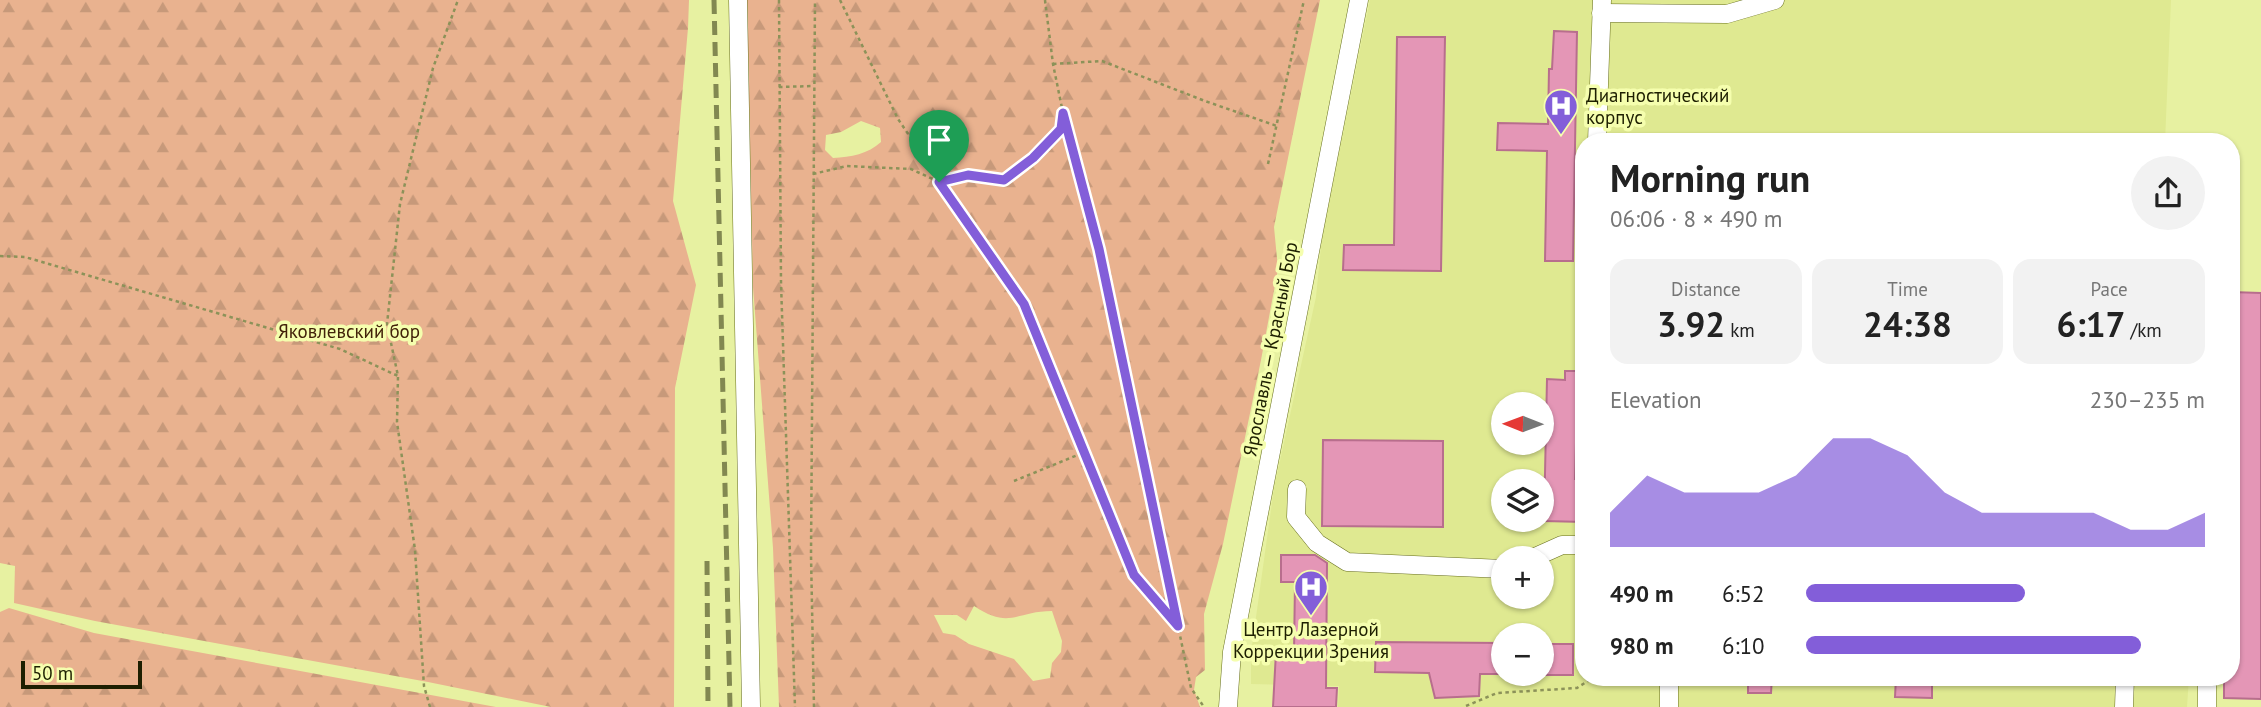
<!DOCTYPE html>
<meta charset="utf-8">
<style>
:root{--surface:#fff;--page:#f2f2f2;--text:#222;--muted:#767676;--accent:#835ed9}
body{margin:0;font-family:"PT Sans",sans-serif;background:var(--page);color:var(--text);height:100vh;display:flex;flex-direction:column;font-size:26px;white-space:nowrap}
*{box-sizing:border-box;margin:0}
p{font-size:23px;color:var(--muted)}
.icon{flex:none;width:38px;height:38px;fill:none;stroke:currentColor;stroke-width:2;stroke-linecap:round;stroke-linejoin:round}
.map{position:relative;flex:1;overflow:hidden}
.panel{position:absolute;left:1575px;top:133px;width:665px;height:553px;display:flex;flex-direction:column;background:var(--surface);border-radius:28px;box-shadow:0 2px 5px #0004}
.panel>*{flex:none}
.needle{width:46px;rotate:271deg}
.controls{position:absolute;left:1491px;top:392px;display:grid;gap:14px}
.controls a{display:grid;place-items:center;width:63px;height:63px;border-radius:50%;background:var(--surface);box-shadow:0 2px 5px #0004;font-size:35px}
.scale{position:absolute;left:21px;bottom:18px;width:121px;box-sizing:border-box;padding-left:7px;border:4px solid #1d1f01;border-top:0;font-size:19px;line-height:24px;white-space:nowrap;color:#1d1f01;-webkit-text-stroke:5px #f5feae;paint-order:stroke}
.pin{position:absolute;display:grid;place-items:center;width:60px;height:60px;color:#fff;margin:-72px -30px;border-radius:50% 50% 50% 0;rotate:-45deg;box-shadow:0 0 7px #0007}
.pin .icon{rotate:45deg}
.round{display:grid;place-items:center;flex:none;width:74px;height:74px;border-radius:37px;background:var(--page)}
.overview{display:flex;align-items:center;justify-content:space-between;height:119px;padding:0 35px}
h1{font-size:38px;font-weight:700;line-height:52px}
.stats{display:grid;grid-template-columns:repeat(3,1fr);gap:10px;height:119px;padding:7px 35px}
.stats div{display:grid;align-content:center;border-radius:18px;background:var(--page);text-align:center}
.stats b{font-size:35px;font-weight:700}
.stats small{font-size:19px;font-weight:400}
.stats p{font-size:19px}
.chart{height:196px;padding:14px 35px}
.chart p{display:flex;justify-content:space-between}
.chart svg{width:100%;height:126px;margin-top:7px;fill:var(--accent);opacity:.7}
ul{padding:0 35px;list-style:none;font-size:23px}
li{display:grid;grid-template-columns:112px 84px 1fr;align-items:center;height:52px}
li i{height:18px;border-radius:9px;background:var(--accent)}
.map>svg:first-child{display:block}
.built{fill:#dfe991;fill-rule:evenodd}
.forest{fill:url(#forest-firs);fill-rule:evenodd}
.building{fill:#e496b6;stroke:#b86e8d;stroke-width:2}
.lines{fill:none;stroke-linecap:round;stroke-linejoin:round}
.minor-casing{stroke:#686f1f;stroke-width:19}
.path{stroke:#8c9259;stroke-width:2.5;stroke-dasharray:3.5 3.5;stroke-linecap:butt}
.minor{stroke:#fff;stroke-width:18}
.rail{stroke:#828851;stroke-width:5;stroke-dasharray:14 7;stroke-linecap:butt}
.route-casing{stroke:#fff;stroke-width:14}
.route{stroke:#835ed9;stroke-width:9}
.labels{text-anchor:middle;stroke-width:7;stroke-linejoin:round;paint-order:stroke}
.poi-label{font-size:19px;fill:#1d1f01;stroke:#f5feae;text-anchor:start}
.park-label{font-size:19px;fill:#412109;stroke:#f5feae}
.street-label{font-size:19px;fill:#1d1f01;stroke:#f5feae}
</style>
<div class="map">
<svg width="2261" height="707" viewBox="0 0 2261 707">
<defs>
<pattern id="forest-firs" width="22" height="20" patternUnits="userSpaceOnUse" patternTransform="scale(1.75)"><rect width="22" height="20" fill="#e9b28f"/><path d="M5 1l3.5 6h-7zM16 11l3.5 6h-7z" fill="#c7997a"/></pattern>
</defs>
<rect width="100%" height="100%" fill="#e7f1a1"/>
<path class="built" d="M1370 0H2171L2165 142H1584V677H2189L2187 707H1338L1339 686 1251 684V653L1274 488 1316 297 1322 237ZM1503 404H1542V443H1503ZM1503 481H1542V520H1503ZM1503 558H1542V597H1503ZM1503 635H1542V674H1503Z"/>
<g class="forest">
<polygon points="0,0 689,0 688,28 673,201 696,285 675,388 674,707 551,707 428,682 95,621 14,603 15,566 0,563"/>
<path d="M747 0H1320L1274 227 1278 269 1261 360 1223 544 1204 614 1205 670 1196 677 1194 690 1200 707H779L773 548 753 287ZM861 121 880 128 881 142C868 154 851 157 833 158L825 150 826 135 841 132ZM974 606C1010 630 1016 611 1052 611L1062 641 1061 652 1052 663 1050 678 1033 681 1014 659 969 644 955 635 943 633 934 615H957L966 621Z"/>
<polygon points="9,608 94,633 496,707 0,707 0,612"/>
</g>
<g class="building">
<polygon points="1554,31 1577,32 1573,261 1545,261 1547,151 1497,150 1498,123 1548,124 1549,69 1552,69"/>
<polygon points="1397,37 1445,37 1441,271 1343,270 1344,245 1394,245"/>
<polygon points="2231,292 2261,293 2261,699 2224,698 2224,677 2231,677"/>
<polygon points="1565,371 1578,371 1575,479 1584,479 1584,522 1544,521 1547,379 1565,380"/>
<polygon points="1323,440 1443,441 1443,527 1322,526"/>
<polygon points="1281,555 1315,555 1327,563 1326,688 1337,688 1336,707 1273,707 1276,652 1294,652 1295,582 1281,582"/>
<polygon points="1376,642 1503,643 1503,674 1480,674 1479,696 1435,698 1429,673 1375,672"/>
<rect x="1542" y="644" width="31" height="31"/>
<polygon points="1748,677 1772,677 1771,693 1748,693"/>
<polygon points="1896,677 1932,677 1932,698 1895,697"/>
</g>
<g class="lines">
<g class="minor-casing">
<g id="minor">
<polyline points="738,0 751,707"/>
<polyline points="1601,13 1727,14 1775,0"/>
<polyline points="1597,142 1602,0"/>
<polyline points="1297,489 1296,517 1317,543 1347,562 1503,569"/>
<polyline points="1533,558 1562,545 1584,545"/>
<polyline points="1228,707 1232,652 1359,0"/>
<polyline points="1669,707 1669,677"/>
<polyline points="2124,707 2125,677"/>
<polyline points="2207,707 2207,677"/>
</g>
</g>
<g class="path">
<polyline points="779,0 781,283 795,707"/>
<polyline points="840,0 898,119 1024,305 1134,575 1175,624"/>
<polyline points="1045,0 1053,64 1063,113 1099,249 1191,688 1204,707"/>
<polyline points="1053,64 1102,61 1205,101 1277,126"/>
<polyline points="779,87 814,86"/>
<polyline points="1268,164 1304,0"/>
<polyline points="813,174 847,166 911,169 939,182 968,175 1004,180 1033,158 1061,129 1063,116"/>
<polyline points="0,256 25,257 340,349 398,376"/>
<polyline points="1014,481 1085,452"/>
<polyline points="1249,653 1269,650"/>
<polyline points="1466,706 1497,693 1577,688 1594,677"/>
<polyline points="430,707 424,686 415,550 397,422 398,376 387,324 400,204 433,68 458,0"/>
<polyline points="814,707 811,555 815,0"/>
</g>
<use href="#minor" class="minor"/>
<g class="rail">
<polyline points="714,0 730,707"/>
<polyline points="707,561 708,707"/>
</g>
</g>
<g class="lines">
<g class="route-casing">
<polygon id="route" points="1063,113 1099,249 1178,626 1134,575 1024,304 939,182 968,175 1004,180 1033,158 1061,129"/>
</g>
<use href="#route" class="route"/>
</g>
<defs>
<g id="hospital-pin" transform="scale(1.75)"><path d="M0 17L-7.5 6A9.5 9.5 0 1 1 7.5 6Z" fill="#835ed9" stroke="#f5feae"/><path d="M-5-5h3v3.5h4V-5h3V5h-3V1.5h-4V5h-3Z" fill="#fff"/></g>
</defs>
<g fill-rule="evenodd">
<use href="#hospital-pin" x="1561" y="106"/>
<use href="#hospital-pin" x="1311" y="587"/>
</g>
<g class="labels">
<g class="poi-label">
<text x="1586" y="102">Диагностический<tspan x="1586" dy="22">корпус</tspan></text>
<text x="1311" y="636" text-anchor="middle">Центр Лазерной<tspan x="1311" dy="22">Коррекции Зрения</tspan></text>
</g>
<g class="park-label">
<text x="349" y="338">Яковлевский бор</text>
</g>
<g class="street-label">
<text transform="translate(1270 349) rotate(-79)" y="7">Ярославль — Красный Бор</text>
</g>
</g>
</svg>
<div class="controls">
<a><svg class="needle" viewBox="-14 -14 28 28"><path d="M0-13l5 13h-10z" fill="#e53935"/><path d="M0 13l5-13h-10z" fill="#767676"/></svg></a>
<a><svg class="icon" aria-label="layers" viewBox="0 0 24 24"><path d="M12 4l9 5-9 5-9-5zM3 14l9 5 9-5"/></svg></a>
<a>+</a>
<a>−</a>
</div>
<div class="scale">50 m</div>
<div class="pin" style="left:939px;top:182px;background:#1e9e55"><svg class="icon" aria-label="arrive" viewBox="0 0 24 24"><path d="M6 21V4h12l-3 4 3 4H6"/></svg></div>
<section class="panel">
<div class="overview"><div><h1>Morning run</h1><p>06:06 · 8 × 490 m</p></div><a class="round"><svg class="icon" aria-label="share" viewBox="0 0 24 24"><path d="M12 15V3M7 8l5-5 5 5M5 13v7h14v-7"/></svg></a></div>
<div class="stats">
<div><p>Distance</p><b>3.92<small> km</small></b></div>
<div><p>Time</p><b>24:38</b></div>
<div><p>Pace</p><b>6:17<small> /km</small></b></div>
</div>
<div class="chart"><p><span>Elevation</span>230–235 m</p>
<svg viewBox="0 0 160 44" preserveAspectRatio="none"><path d="M0 44V32L10 19L20 25L30 25L40 25L50 19L60 6L70 6L80 12L90 25L100 32L110 32L120 32L130 32L140 38L150 38L160 32V44z"/></svg>
</div>
<ul>
<li><b>490 m</b>6:52<i style="width:55%"></i></li>
<li><b>980 m</b>6:10<i style="width:84%"></i></li>
</ul>
</section>
</div>
